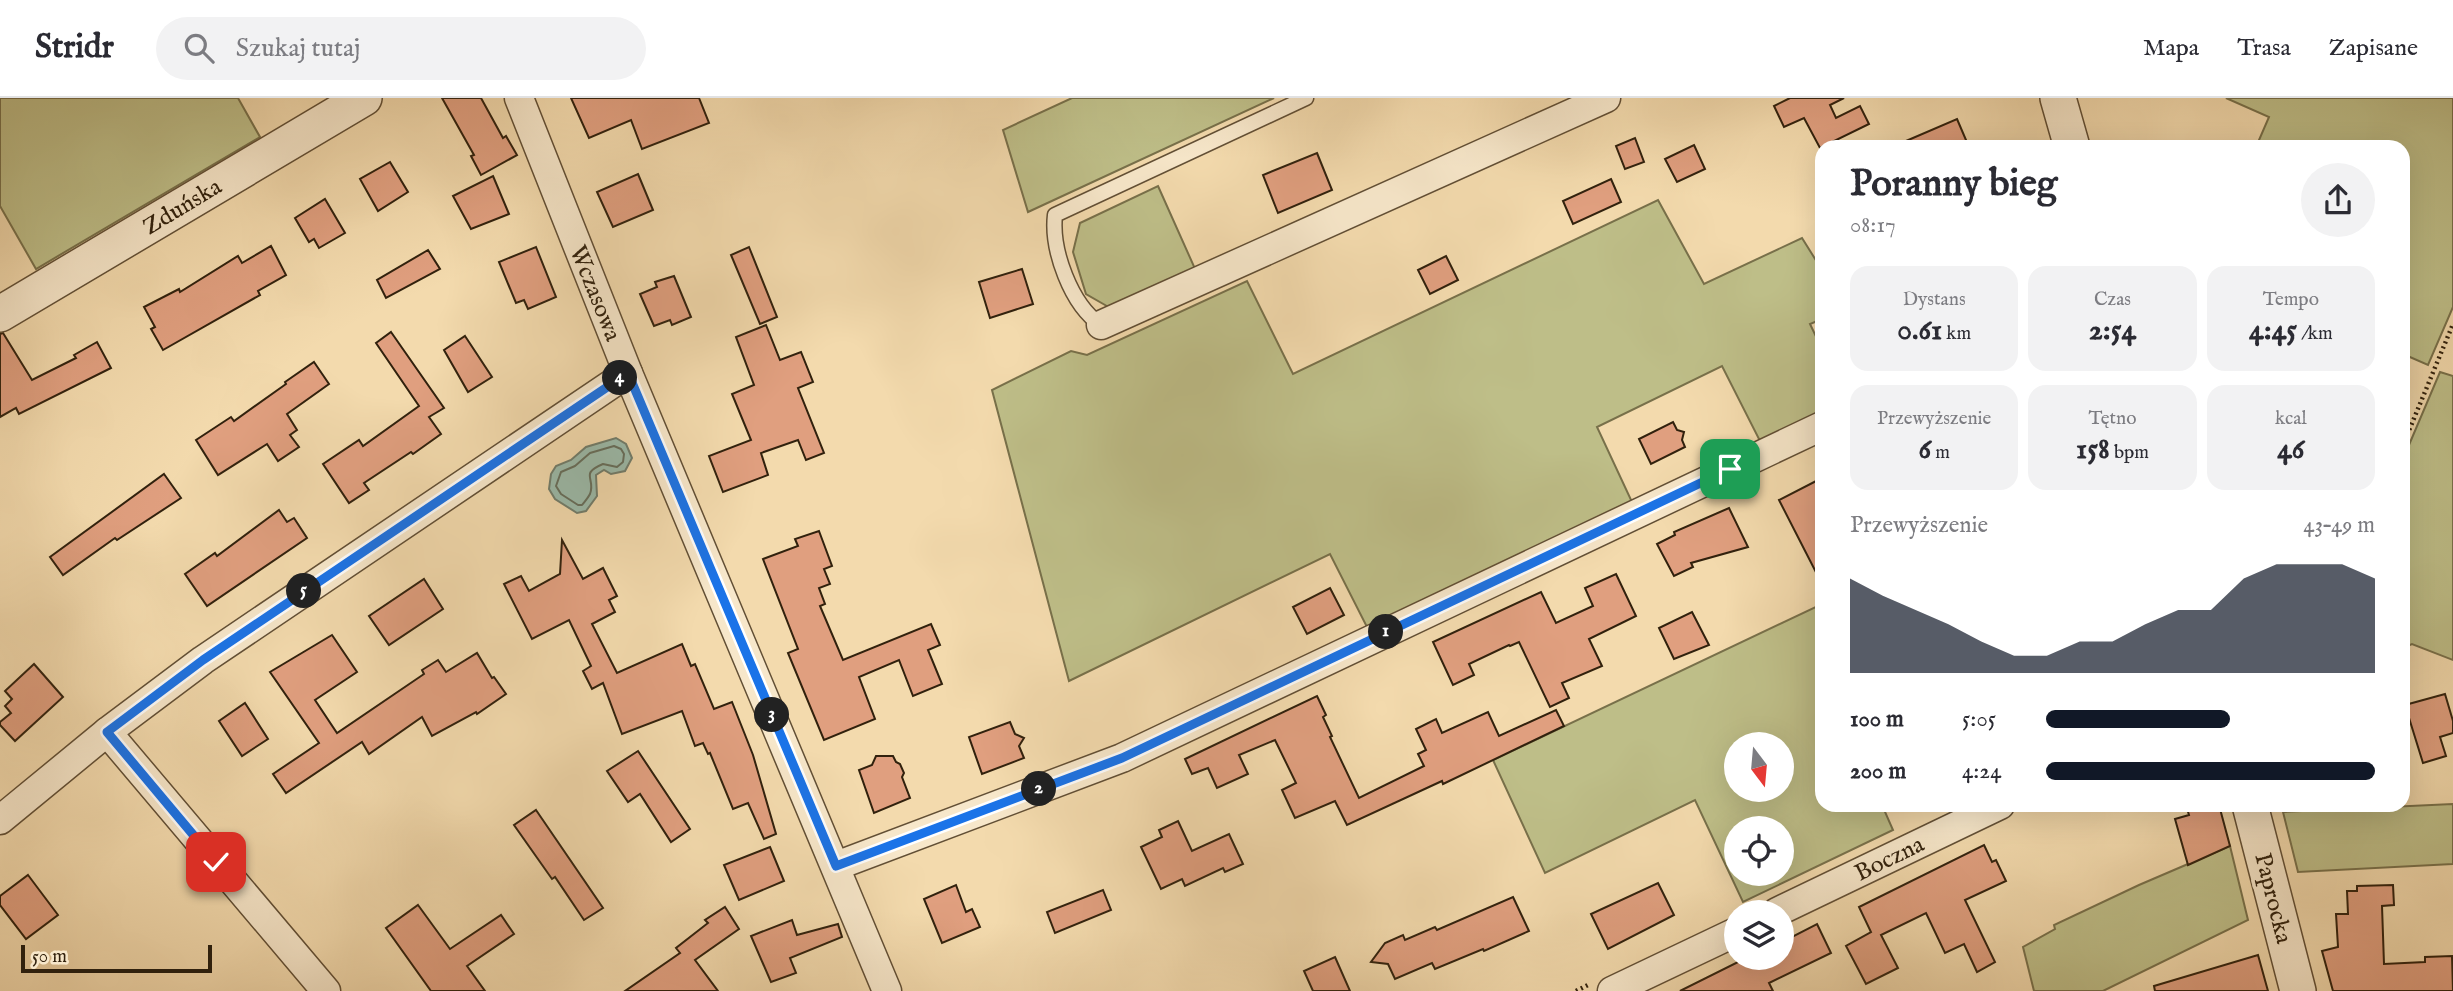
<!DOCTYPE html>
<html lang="pl">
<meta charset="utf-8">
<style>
:root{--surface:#fff;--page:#f2f2f3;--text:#2b2b33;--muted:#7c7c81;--line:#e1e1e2;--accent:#111827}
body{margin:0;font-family:"IM FELL English",serif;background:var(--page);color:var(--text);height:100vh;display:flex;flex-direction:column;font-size:26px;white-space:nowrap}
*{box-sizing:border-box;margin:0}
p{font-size:23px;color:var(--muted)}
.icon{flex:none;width:38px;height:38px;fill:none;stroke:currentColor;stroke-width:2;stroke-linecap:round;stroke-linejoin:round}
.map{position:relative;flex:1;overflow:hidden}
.sheet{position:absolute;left:1815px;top:42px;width:595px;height:672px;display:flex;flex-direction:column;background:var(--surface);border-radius:21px;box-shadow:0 7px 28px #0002}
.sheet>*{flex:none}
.needle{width:46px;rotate:164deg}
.controls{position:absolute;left:1724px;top:634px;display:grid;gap:14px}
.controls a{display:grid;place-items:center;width:70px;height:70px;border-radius:50%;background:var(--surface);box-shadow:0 7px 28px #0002;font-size:35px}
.scale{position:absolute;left:21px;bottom:18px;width:191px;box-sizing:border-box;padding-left:7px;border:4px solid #31210d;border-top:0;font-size:19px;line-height:24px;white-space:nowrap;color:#31210d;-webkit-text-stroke:5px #f7e7ca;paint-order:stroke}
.pin{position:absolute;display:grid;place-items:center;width:60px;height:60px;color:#fff;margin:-30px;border-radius:14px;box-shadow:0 4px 10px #0006}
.km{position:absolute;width:35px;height:35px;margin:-18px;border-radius:50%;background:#222;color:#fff;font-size:19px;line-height:35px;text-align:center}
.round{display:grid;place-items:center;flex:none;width:74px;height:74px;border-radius:37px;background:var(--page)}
.headline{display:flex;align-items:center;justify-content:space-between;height:119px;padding:0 35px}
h1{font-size:38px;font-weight:700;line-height:52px}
.figures{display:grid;grid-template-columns:repeat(3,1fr);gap:10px;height:119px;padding:7px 35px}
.figures div{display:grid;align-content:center;border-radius:18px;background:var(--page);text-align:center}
.figures b{font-size:30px;font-weight:700}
.figures small{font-size:19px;font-weight:400}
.figures p{font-size:19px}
.chart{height:196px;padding:14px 35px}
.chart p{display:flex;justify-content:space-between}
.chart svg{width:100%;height:126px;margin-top:7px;fill:var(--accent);opacity:.7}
ul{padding:0 35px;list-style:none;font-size:23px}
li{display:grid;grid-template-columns:112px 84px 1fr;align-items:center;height:52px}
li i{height:18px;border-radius:9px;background:var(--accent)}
header{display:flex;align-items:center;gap:42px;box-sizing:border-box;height:98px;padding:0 35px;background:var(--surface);border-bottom:2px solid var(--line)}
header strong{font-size:33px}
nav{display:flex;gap:38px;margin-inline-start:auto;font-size:24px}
.search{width:490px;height:63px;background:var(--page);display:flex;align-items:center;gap:18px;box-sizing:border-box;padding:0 24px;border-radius:38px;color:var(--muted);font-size:26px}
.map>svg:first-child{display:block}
.green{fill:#bebe88;stroke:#78704a;stroke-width:2;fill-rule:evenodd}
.water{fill:#9bbbab;stroke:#717d6c;stroke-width:2}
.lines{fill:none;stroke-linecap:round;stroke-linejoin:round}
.shore{stroke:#666e5c;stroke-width:2}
.building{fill:#e09f7f;stroke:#31210d;stroke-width:2}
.service-casing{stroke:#624f35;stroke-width:17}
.minor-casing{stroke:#624f35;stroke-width:31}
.tertiary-casing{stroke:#624f35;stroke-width:38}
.path{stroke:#31210d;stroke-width:4.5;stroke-dasharray:2 3.5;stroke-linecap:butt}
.service{stroke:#f7e7ca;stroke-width:14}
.minor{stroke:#f7e7ca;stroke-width:28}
.tertiary{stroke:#f7e7ca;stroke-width:35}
.route-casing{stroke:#fff;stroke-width:14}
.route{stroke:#1a73e8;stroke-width:9}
.labels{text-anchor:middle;stroke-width:7;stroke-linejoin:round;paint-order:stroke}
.street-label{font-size:24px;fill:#31210d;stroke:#f7e7ca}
</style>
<header>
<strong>Stridr</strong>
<div class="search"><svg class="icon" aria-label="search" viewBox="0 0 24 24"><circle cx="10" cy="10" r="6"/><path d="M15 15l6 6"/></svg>Szukaj tutaj</div>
<nav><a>Mapa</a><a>Trasa</a><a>Zapisane</a></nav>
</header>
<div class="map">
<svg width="2453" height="893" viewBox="0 0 2453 893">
<rect width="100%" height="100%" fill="#f3daad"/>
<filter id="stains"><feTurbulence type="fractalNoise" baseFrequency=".00286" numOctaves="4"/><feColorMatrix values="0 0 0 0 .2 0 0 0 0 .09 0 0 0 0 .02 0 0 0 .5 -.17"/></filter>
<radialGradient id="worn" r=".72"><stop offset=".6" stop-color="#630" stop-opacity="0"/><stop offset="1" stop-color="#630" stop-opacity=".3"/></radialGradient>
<g class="green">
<polygon points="0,0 238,0 260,39 36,171 0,108"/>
<polygon points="1072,0 1274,0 1028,114 1003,32"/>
<polygon points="2226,0 2453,0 2453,209 2428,267 2403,256 2403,49 2256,49 2269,19"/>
<polygon points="1158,88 1196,173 1112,211 1086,196 1073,154 1080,125"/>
<polygon points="1658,102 1704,186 1802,140 1822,172 1822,221 1810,226 1822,251 1822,316 1761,345 1722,268 1597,329 1632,404 1369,533 1330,456 1069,583 992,292 1071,253 1087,257 1247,183 1293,276"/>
<polygon points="2440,274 2453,278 2453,562 2412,546 2403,550 2403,361"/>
<path d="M1822 506V707H1882L1893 732 1743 804 1695 702 1545 775 1493 662ZM1736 646H1782V691H1736ZM1736 730H1782V775H1736Z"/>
<polygon points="2453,706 2453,766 2298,774 2283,714"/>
<polygon points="2230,748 2248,822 2103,893 2034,893 2023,849 2055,831 2054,827 2139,787"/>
</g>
<polygon class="water" points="616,340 626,346 632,360 625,373 611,376 604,372 596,377 597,398 586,413 577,415 555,401 549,391 551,376 556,368 571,362 586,349"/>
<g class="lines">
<path class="shore" d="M614 348 621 351 624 356 623 364 617 369 603 366C579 376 596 380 590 396 588 400 585 403 582 407H578L561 396 556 388 561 374 575 368 590 355Z"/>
</g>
<g class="building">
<polygon points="442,0 481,0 503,40 506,38 517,57 481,77 471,58 474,57"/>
<polygon points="571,0 699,0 709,25 642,51 631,22 589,40"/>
<polygon points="1790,0 1844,0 1830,7 1836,20 1860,8 1869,26 1820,50 1804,20 1784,29 1774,8"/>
<polygon points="1957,21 1969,49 1892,49"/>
<polygon points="1635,40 1644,64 1625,71 1616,48"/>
<polygon points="1694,47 1705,71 1677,84 1665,61"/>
<polygon points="1317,55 1332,92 1278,115 1263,77"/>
<polygon points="390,64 408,94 378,113 360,81"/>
<polygon points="638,76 653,112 613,129 597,94"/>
<polygon points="493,78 509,116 471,131 453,98"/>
<polygon points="1611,81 1621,104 1573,126 1563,103"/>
<polygon points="325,101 345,135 319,150 314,141 309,144 295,120"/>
<polygon points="271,148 286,177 258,193 260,197 163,252 151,231 155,229 144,209 179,191 180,194 238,158 242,165"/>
<polygon points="536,149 556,199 528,211 524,202 516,205 499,164"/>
<polygon points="749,149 777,219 760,226 731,157"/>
<polygon points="428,152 440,171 386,200 377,182"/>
<polygon points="1446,158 1458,182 1430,196 1418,172"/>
<polygon points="1022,171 1033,206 990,220 979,184"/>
<polygon points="674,178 691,219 672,227 670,222 654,228 640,196 657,189 655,184"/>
<polygon points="766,227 780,262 801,254 813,284 798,290 824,355 806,362 798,342 761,355 768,377 723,394 709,358 751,342 732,296 754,287 736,239"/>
<polygon points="391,234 444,310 429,319 441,336 413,356 411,354 364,385 369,392 349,405 323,366 359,342 363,348 419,308 376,245"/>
<polygon points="3,235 32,282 76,260 74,257 97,244 111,270 19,316 16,310 0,319 0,236"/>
<polygon points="465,238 492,279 468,294 444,252"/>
<polygon points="314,264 329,286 287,316 297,332 290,337 299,349 278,363 267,346 218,377 196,342 231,319 234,323 286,286 285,284"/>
<polygon points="1673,324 1677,332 1684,334 1682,342 1685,349 1651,366 1639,341"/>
<polygon points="164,376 181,400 117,442 115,440 63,477 50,459"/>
<polygon points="1822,380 1822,486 1779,402"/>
<polygon points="1729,410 1748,449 1691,465 1693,469 1674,478 1657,446 1675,437 1674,434"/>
<polygon points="279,412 287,424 294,420 307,440 207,508 185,476 215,455 217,458"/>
<polygon points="819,433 832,468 824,471 830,486 819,490 825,506 820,508 843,562 931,526 940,547 928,552 942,586 913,598 899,562 859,579 875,621 824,642 788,555 798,551 763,461 798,448 795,441"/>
<polygon points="562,442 583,481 603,470 617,498 609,502 615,514 592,526 617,575 682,546 691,568 695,566 714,611 732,604 753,657 776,736 764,741 748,705 733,711 710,655 708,656 703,645 695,648 682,613 622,636 603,585 592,591 583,573 591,568 569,522 532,541 504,486 521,478 529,493 560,476"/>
<polygon points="1616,476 1636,518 1589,541 1602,568 1562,585 1569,600 1550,609 1519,544 1510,548 1509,547 1469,566 1474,577 1453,587 1433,544 1541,494 1556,525 1593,508 1585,490"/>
<polygon points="424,481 443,511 389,547 369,518"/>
<polygon points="1330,490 1344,517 1307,536 1293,509"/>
<polygon points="1692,514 1709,547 1674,561 1659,530"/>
<polygon points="332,537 357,574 315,602 337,635 424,576 422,572 438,562 446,574 477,555 492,580 494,579 506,596 477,616 476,614 432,638 422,619 369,656 362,644 286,695 273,676 319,645 270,574"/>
<polygon points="34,566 63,599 15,643 0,627 0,624 11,615 5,608 12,601 5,593"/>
<polygon points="2445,596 2453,623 2453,635 2440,639 2446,658 2423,665 2405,607"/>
<polygon points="1317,598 1326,617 1323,619 1332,638 1330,639 1359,700 1424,668 1418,656 1426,652 1416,631 1436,621 1442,635 1488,614 1499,638 1556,612 1564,628 1443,686 1442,683 1347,727 1335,703 1295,720 1282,692 1296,685 1275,642 1239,657 1248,676 1217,690 1208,670 1192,676 1185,661"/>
<polygon points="245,605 268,641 242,658 219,623"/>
<polygon points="1010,624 1015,636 1024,640 1019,648 1024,660 982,676 969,639"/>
<polygon points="638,653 690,731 671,744 640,696 628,704 607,673"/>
<polygon points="876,658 893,658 896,664 900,666 904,675 902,679 910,700 874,715 859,672 872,667"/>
<polygon points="2186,707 2219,707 2230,748 2188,767 2175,721 2189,717"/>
<polygon points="536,712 603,810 584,822 555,779 552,781 514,727"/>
<polygon points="1178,723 1192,753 1229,736 1243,766 1225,774 1223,770 1185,788 1182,781 1161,791 1141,749 1162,739 1159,732"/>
<polygon points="1984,747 1992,764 1996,762 2006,783 1965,802 1995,864 1977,874 1964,846 1945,855 1926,815 1881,837 1898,870 1866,886 1846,848 1871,834 1859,809"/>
<polygon points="770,749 784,783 739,802 724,767"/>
<polygon points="28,777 58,817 26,841 0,807 0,798"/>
<polygon points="1658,785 1674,817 1608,851 1591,816"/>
<polygon points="956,787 966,814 972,811 980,829 942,845 924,801"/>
<polygon points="2393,787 2394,807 2382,808 2384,866 2425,864 2425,859 2452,858 2453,893 2333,893 2322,853 2338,849 2336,816 2348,816 2347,793 2357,793 2357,788"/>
<polygon points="1103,792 1111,812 1055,835 1047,814"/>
<polygon points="1513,799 1529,833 1484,853 1483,851 1435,871 1432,865 1395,881 1388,866 1371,864 1385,845 1403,837 1405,842 1435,829 1437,832"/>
<polygon points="418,807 450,851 501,817 514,836 467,868 485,893 431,893 386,830"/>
<polygon points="725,809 739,831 695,862 718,893 625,893 680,855 676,850 708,825 705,822"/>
<polygon points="792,822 797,837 838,826 842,839 790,860 796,875 771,884 751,838"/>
<polygon points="1817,826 1831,855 1769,885 1773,893 1680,893 1748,859 1782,859 1782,844"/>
<polygon points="2258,857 2268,893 2155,893 2154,888"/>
<polygon points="1335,859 1350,893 1313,893 1304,873"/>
</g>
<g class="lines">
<g class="service-casing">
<path id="service" d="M1101 227C1071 207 1051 152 1055 117L1306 0"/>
</g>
<g class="minor-casing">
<g id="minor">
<polyline points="519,0 628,275 887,893"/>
<polyline points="1101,227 1606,0"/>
<polyline points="107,634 326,893"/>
<polyline points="0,722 107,634 203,562 628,275"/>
<polyline points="836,768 1122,660 1822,328"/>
<polyline points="1777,814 2000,707"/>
<polyline points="1612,893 1736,834"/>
</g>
</g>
<g class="tertiary-casing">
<g id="tertiary">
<polyline points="2058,0 2072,49"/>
<polyline points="0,216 364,0"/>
<polyline points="2250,707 2298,893"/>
</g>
</g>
<g class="path">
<polyline points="2403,347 2453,226"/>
<polyline points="1576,893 1588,887"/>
</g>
<use href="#service" class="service"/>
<use href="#minor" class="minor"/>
<use href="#tertiary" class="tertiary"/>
</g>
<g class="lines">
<g class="route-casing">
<polyline id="route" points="216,764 107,634 203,562 628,275 836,768 1122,660 1730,371"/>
</g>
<use href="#route" class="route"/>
</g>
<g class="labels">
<g class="street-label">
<text transform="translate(182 108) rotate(-31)" y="8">Zduńska</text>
<text transform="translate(596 195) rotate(68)" y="8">Wczasowa</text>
<text transform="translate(1889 760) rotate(-26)" y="8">Boczna</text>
<text transform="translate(2274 800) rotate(76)" y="8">Paprocka</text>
</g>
</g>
<rect width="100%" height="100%" filter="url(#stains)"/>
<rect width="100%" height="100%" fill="url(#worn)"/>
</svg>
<div class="controls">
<a><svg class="needle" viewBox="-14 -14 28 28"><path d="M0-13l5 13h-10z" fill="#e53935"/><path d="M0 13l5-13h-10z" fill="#7c7c81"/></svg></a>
<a><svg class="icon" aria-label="locate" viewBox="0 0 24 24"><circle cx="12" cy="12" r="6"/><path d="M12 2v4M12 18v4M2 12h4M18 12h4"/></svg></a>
<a><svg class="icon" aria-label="layers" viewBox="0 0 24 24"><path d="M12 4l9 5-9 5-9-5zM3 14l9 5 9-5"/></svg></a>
</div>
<div class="scale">50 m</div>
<div class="pin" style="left:1730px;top:371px;background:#1e9e55"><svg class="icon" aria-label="arrive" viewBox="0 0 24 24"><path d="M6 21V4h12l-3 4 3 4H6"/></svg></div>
<div class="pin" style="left:216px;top:764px;background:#d93025"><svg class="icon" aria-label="check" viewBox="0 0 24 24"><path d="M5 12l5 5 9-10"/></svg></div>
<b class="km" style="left:1386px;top:534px">1</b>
<b class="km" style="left:1039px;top:691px">2</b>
<b class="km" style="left:772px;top:617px">3</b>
<b class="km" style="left:620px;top:280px">4</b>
<b class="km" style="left:304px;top:493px">5</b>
<section class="sheet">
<div class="headline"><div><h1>Poranny bieg</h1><p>08:17</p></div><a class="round"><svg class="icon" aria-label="share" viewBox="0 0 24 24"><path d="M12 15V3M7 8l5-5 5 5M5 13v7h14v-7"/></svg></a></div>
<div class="figures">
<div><p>Dystans</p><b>0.61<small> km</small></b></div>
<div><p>Czas</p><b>2:54</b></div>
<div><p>Tempo</p><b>4:45<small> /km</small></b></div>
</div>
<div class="figures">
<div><p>Przewyższenie</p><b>6<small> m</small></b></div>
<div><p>Tętno</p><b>158<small> bpm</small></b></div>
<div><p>kcal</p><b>46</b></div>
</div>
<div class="chart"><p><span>Przewyższenie</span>43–49 m</p>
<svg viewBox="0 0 160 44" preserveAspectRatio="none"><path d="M0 44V11L10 17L20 22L30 27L40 33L50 38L60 38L70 33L80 33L90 27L100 22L110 22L120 11L130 6L140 6L150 6L160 11V44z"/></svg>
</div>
<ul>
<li><b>100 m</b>5:05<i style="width:56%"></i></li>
<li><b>200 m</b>4:24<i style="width:100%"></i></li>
</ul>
</section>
</div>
